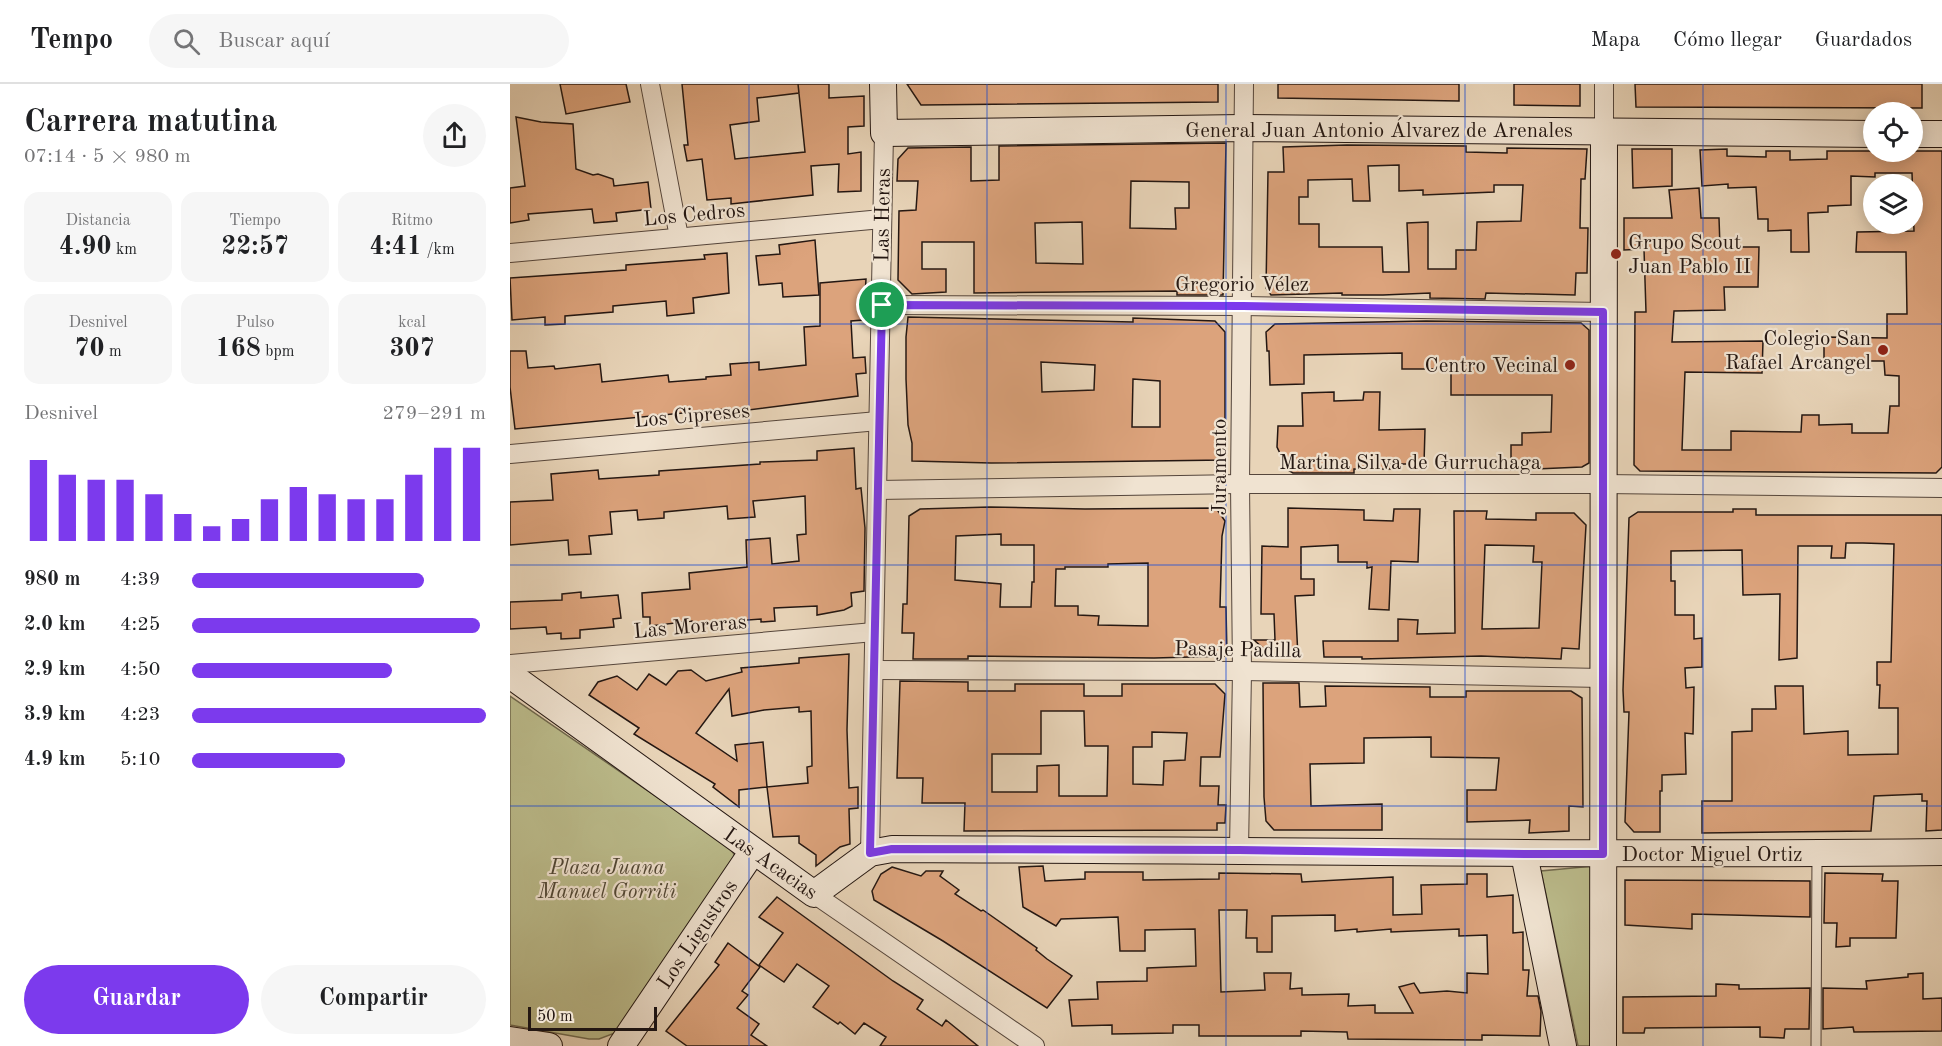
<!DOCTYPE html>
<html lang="es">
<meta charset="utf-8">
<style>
:root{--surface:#fff;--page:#f6f6f6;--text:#202124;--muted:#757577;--line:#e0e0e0;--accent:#7c3aed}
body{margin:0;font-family:"Old Standard TT",serif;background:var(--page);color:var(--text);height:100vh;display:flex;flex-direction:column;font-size:22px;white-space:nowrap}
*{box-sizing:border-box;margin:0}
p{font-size:20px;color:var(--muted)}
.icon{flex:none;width:33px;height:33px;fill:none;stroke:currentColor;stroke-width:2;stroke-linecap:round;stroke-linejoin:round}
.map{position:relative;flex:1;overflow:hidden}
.sheet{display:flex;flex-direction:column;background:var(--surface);width:510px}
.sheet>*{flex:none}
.fabs{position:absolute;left:1353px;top:18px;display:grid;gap:12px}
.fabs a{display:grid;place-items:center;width:60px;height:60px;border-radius:50%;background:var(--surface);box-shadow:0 3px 15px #0003;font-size:30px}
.scale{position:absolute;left:18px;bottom:15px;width:129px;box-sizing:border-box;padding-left:6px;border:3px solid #241712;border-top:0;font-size:16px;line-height:21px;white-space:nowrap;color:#241712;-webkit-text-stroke:4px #f0e3d1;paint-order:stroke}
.pin{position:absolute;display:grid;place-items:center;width:51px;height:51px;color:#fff;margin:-26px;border:3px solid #fff;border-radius:50%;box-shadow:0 2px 6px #0007}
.round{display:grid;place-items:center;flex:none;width:63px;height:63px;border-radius:32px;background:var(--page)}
.headline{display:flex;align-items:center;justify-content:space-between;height:102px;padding:0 24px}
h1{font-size:33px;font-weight:800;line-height:45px}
.stats{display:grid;grid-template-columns:repeat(3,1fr);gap:9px;height:102px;padding:6px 24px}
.stats div{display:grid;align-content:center;border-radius:15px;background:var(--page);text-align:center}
.stats b{font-size:26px;font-weight:800}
.stats small{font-size:16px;font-weight:400}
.stats p{font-size:16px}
.chart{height:168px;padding:12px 24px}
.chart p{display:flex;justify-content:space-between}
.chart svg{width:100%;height:108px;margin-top:6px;stroke:var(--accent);stroke-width:6}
.button{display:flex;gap:12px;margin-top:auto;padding:12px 24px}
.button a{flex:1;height:69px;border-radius:36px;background:var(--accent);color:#fff;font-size:24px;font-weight:800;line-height:69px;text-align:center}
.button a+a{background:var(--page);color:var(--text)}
ul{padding:0 24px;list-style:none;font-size:20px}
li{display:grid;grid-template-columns:96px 72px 1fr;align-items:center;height:45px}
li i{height:15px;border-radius:8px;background:var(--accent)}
header{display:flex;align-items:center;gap:36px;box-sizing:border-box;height:84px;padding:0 30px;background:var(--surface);border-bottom:2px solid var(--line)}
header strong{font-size:28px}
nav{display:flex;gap:33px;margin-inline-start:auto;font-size:21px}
.search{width:420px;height:54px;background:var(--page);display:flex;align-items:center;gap:15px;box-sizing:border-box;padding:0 21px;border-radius:33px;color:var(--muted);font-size:22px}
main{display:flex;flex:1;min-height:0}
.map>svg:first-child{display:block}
.green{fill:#bbbb8b;stroke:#70694e;stroke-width:1.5}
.building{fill:#dca37c;stroke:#241712;stroke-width:1.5;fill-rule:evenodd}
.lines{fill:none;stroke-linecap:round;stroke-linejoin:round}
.lane-casing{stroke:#55463c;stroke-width:11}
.street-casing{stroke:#55463c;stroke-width:20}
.secondary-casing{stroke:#241712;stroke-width:28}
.lane{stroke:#f0e3d1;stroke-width:9}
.street{stroke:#f0e3d1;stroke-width:18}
.secondary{stroke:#f0e3d1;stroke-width:26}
.route-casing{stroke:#fff;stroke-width:12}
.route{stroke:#7c3aed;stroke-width:8}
.grid{fill:none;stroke:#1d4ed8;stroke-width:1.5;stroke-opacity:0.55}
.poi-dot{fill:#8f2418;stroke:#f0e3d1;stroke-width:2}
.labels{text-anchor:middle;stroke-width:4.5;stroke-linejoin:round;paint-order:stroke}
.street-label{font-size:21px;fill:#241712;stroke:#f0e3d1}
.poi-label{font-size:21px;fill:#241712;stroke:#f0e3d1;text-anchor:end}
.park-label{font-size:21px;font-style:italic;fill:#514836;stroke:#f0e3d1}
</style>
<header>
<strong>Tempo</strong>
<div class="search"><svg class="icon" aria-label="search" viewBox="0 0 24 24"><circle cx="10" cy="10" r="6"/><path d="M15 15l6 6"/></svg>Buscar aquí</div>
<nav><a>Mapa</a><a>Cómo llegar</a><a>Guardados</a></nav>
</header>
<main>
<section class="sheet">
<div class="headline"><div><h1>Carrera matutina</h1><p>07:14 · 5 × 980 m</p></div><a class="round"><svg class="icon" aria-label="share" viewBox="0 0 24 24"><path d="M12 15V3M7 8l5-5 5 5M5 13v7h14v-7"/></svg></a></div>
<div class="stats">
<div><p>Distancia</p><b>4.90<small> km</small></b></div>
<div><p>Tiempo</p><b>22:57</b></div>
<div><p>Ritmo</p><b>4:41<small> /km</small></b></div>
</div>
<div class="stats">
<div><p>Desnivel</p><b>70<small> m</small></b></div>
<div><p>Pulso</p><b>168<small> bpm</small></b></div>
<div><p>kcal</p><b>307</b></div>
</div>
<div class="chart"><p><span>Desnivel</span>279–291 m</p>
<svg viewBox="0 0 160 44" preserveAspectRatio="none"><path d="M5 44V11M15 44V17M25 44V19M35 44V19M45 44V25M55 44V33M65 44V38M75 44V35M85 44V27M95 44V22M105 44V25M115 44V27M125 44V27M135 44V17M145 44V6M155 44V6"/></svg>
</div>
<ul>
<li><b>980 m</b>4:39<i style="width:79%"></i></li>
<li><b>2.0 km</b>4:25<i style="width:98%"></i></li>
<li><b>2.9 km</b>4:50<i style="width:68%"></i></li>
<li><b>3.9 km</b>4:23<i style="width:100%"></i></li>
<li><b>4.9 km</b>5:10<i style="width:52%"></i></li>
</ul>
<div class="button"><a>Guardar</a><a>Compartir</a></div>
</section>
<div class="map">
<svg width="1432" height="962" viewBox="0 0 1432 962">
<rect width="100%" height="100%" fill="#e8d4b8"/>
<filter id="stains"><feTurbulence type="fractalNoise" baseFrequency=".00333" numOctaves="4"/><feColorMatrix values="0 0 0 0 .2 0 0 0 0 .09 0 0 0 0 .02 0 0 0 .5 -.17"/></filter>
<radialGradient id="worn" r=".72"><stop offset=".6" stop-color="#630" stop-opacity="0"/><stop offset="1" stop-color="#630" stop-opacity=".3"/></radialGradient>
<g class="green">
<polygon points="0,612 218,762 224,770 224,781 105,949 89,955 79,955 0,941"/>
<polygon points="1084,782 1085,962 1068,962 1031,787"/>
</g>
<g class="building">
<polygon points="50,0 116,0 120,18 56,30"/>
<path d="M172 0H319V14L354 12V42L338 43V70L351 68V107L328 108 329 80 301 82 303 111 221 120V114L197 116 192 75 177 77 174 61H178ZM288 0 295 68 225 75 220 41 249 37 247 14 289 9Z"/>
<polygon points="397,0 708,0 708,18 411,21"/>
<polygon points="768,0 949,0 949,17 768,14"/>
<polygon points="1004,0 1070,0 1070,22 1004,21"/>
<polygon points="1125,0 1412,0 1412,24 1126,23"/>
<polygon points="6,33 31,38 63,40 66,85 83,91 88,90 103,95 104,102 138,98 141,125 106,129 107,137 84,139 82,125 18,130 19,136 0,139 0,104 15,102"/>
<path d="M716 59 713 211H667V207L464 209V158H412V185H436V208L402 210 388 196 389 127 406 126 408 97H387L388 75 398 64 461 63V97L489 96V62ZM621 97 679 98V124H665L666 145 620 144ZM572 138 573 180 526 179 525 139Z"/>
<path d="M837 61 956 62V68L997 69V64L1077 65 1075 95H1071L1070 144H1078L1077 189H1066L1065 211 976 209 975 215 920 214V209L873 211H832V209L761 211 756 204 758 88H774L773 63ZM889 81V107L913 106V111L984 108V101H1013L1011 137 967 138 966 166H946V185H918V138L897 139 899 188H873L872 163H809V140H789V113H798V96L842 95 843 117H860L858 82Z"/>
<polygon points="1122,65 1162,65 1162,102 1123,104"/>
<polygon points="1217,65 1217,72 1256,73 1256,67 1280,67 1280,76 1317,75 1317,67 1432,67 1432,383 1426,389 1130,387 1124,381 1125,228 1136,228 1134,165 1114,166 1114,134 1162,134 1159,106 1189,104 1191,134 1209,134 1210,163 1249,163 1248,203 1214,203 1215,226 1164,227 1162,258 1253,257 1252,289 1175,288 1172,366 1221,366 1221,347 1291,348 1292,331 1309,331 1309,341 1342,340 1342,349 1378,349 1380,322 1389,322 1389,292 1375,291 1374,277 1314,277 1314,253 1377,254 1377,230 1397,230 1396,168 1346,168 1347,148 1404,147 1402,89 1365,89 1365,93 1341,92 1341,121 1318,122 1318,128 1298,129 1299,168 1281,168 1281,146 1258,147 1258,135 1248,135 1246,103 1218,104 1218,100 1192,102 1190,66"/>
<polygon points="305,156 309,211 273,213 272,199 249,201 246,172 270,170 269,161"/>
<polygon points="217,169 219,209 183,214 184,229 157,232 156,217 103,222 103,228 55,232 55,240 35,241 35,233 2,236 0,194 116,186 116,181 195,175 194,171"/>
<polygon points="356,195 355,212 353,212 353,236 341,237 343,274 355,273 356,289 346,290 348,312 215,329 215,325 5,345 0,303 0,267 16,267 18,284 44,282 45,285 90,280 92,298 158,291 159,298 196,295 196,293 221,291 220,280 249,278 249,286 296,281 294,243 310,242 310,199"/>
<path d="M398 233 623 238V234L705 237 715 248V376L481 379 402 377V359L398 341 396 295V253ZM531 278 585 281 584 306 532 308ZM623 295 650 297V343H622Z"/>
<polygon points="916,237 1071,239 1079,246 1079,379 1072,383 1001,386 1001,361 1012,361 1012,349 1041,348 1042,311 941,311 941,285 892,285 892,269 794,271 794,300 760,301 759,267 757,267 756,248 765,240"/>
<polygon points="824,308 824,317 853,316 854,308 870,308 869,346 915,345 914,380 881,380 881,385 844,385 844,389 783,389 778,386 767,363 768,342 793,342 792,309"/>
<polygon points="344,364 346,405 351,404 355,444 354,507 341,509 342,522 334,526 307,531 307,522 264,524 265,537 251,538 251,535 183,540 182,537 140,542 140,533 133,533 132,509 180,505 179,489 237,483 236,456 260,454 262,480 289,477 287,451 296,450 295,412 243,417 245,433 218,435 217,422 154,428 154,434 128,436 127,426 100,428 102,450 79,452 81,470 59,471 58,456 0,461 0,418 43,416 41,390 88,386 89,395 149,391 149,387 250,380 250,378 307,376 307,367"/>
<path d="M480 423 575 425 706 424 715 437 712 452 710 523H716L717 572 644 574 458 572V575H403L404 549H392L393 520H397L399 432 410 425ZM491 450V461H524V498H522L521 523H490L491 500 445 496 446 452ZM638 479V542L588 541 589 532 568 531V522H545L546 485H555V483H598V480Z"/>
<polygon points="778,424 854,426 854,436 883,437 884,425 910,425 908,478 881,477 879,526 859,525 862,483 857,484 857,478 828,478 828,461 791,463 791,495 804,495 804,511 785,512 788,573 763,573 744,556 765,556 764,530 751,530 752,462 778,463"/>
<polygon points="1223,425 1246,425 1246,431 1432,431 1432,746 1416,747 1417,717 1412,717 1412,710 1364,712 1361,747 1192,749 1192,717 1222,717 1222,648 1242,647 1242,625 1266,625 1265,602 1293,602 1294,650 1338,647 1338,671 1388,670 1388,624 1369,624 1370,601 1367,601 1367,578 1381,578 1384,460 1353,459 1336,459 1335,474 1321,474 1322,462 1288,462 1287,574 1269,576 1270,510 1233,511 1232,466 1161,467 1161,497 1165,497 1165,531 1184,531 1184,555 1192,554 1192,583 1175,584 1176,604 1184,603 1183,650 1175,649 1176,690 1152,691 1152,707 1150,707 1150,748 1124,748 1115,738 1119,628 1114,628 1113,606 1119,434 1128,428 1223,428"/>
<path d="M944 427H977L976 435 1026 436V429H1064L1076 441 1069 565 1052 564 1051 575 971 572 852 575V573H814L813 557H888V535L908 536 907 550 945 549ZM975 461 1024 462 1023 478H1032L1029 544 972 545Z"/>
<polygon points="71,508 71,514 108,511 111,534 103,535 104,543 70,546 70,554 51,555 51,549 37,550 36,543 0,545 0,518 52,516 52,510"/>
<path d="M339 570 337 646 339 704 348 703V724L339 725 340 760 330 763 306 782V771L289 759V752L263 753 257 703 229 706V723L203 703 205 700 124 650 129 644 79 611 88 598 107 592 127 606 139 590 156 601 168 587 181 586 196 597 232 588 231 584 289 579V574ZM219 605 222 632 254 626 289 623V628L301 627 302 682 297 683 298 699 257 703 253 658 225 661 227 677 186 649Z"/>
<path d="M390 597 458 598V607H505V600H574V612H612V600H705L715 610 710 673H691L690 702H709L708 721H716L715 739H707V746L454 747 455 719H412L413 694H387ZM531 627H574L575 662H598L597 712H549V681L527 682V708H482V670H531ZM642 648 677 649 675 676 654 677 653 701 623 700V663H642Z"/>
<polygon points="753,599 789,599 790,623 816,622 815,602 920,603 920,613 956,613 956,607 1061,607 1072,614 1073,723 1059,722 1059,747 1019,749 1020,736 957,738 957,706 986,706 989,674 921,673 921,653 854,654 854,679 800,680 801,722 872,720 872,746 764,746 756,737 754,713"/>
<path d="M533 782 535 797 575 795V788H633V796L709 795V789L791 790 792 798 883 793V831L912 830 911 801 957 800V790H977V813L1003 811V849L1013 848V886H1019L1017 912H1028L1031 927 1030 952 972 951V956L838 955 837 948 791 947V952H689V941H663V949L602 950V941L562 942 559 916 588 915 587 898 637 897V884L686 882 685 845 635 846V867H610L608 833 551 835 546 842 513 823 509 783ZM709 826H737L736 854H747V868H762V832L825 831V847L847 845V848L881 845V848L949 845V852L977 851 978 890 957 889V909L937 907 910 909 904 899 889 903 903 929H865V921L838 922 839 910 792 911V904L780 905 781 889H754L755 906 711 908Z"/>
<polygon points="382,783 411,792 416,787 433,787 430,792 449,806 445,810 471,827 473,826 527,864 526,866 537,875 562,892 537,924 433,857 364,816 362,807 371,790"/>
<polygon points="1315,789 1373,790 1372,797 1388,797 1386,854 1340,854 1340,862 1326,863 1327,839 1314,839"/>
<polygon points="1115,796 1300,797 1300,833 1182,830 1182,845 1115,841"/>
<polygon points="267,813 383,897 413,916 407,925 432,942 436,936 468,962 370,962 376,953 354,939 345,950 330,938 328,940 303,923 319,902 287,880 274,898 249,881 273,849 249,833"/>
<polygon points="218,859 250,883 232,907 238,911 227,924 249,940 241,951 257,962 177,962 156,947 209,881 205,878"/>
<polygon points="1413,889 1413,915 1432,914 1432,947 1344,948 1343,943 1313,945 1313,904 1357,905 1356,897 1398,893 1398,890"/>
<polygon points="1206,900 1229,901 1229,905 1300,904 1299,945 1275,945 1274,954 1250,953 1250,943 1135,944 1134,949 1113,949 1113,913 1206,912"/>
</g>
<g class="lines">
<g class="lane-casing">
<polyline id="lane" points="1306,962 1307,770"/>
</g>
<g class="street-casing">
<g id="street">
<polyline points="140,0 169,153"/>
<polyline points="1094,47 1094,0"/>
<polyline points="0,169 372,135"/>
<polyline points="372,221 733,222 1093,228"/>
<polyline points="0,370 368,337"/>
<polyline points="368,406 730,400 1093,400 1432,404"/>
<polyline points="0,580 364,548"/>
<polyline points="364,586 732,587 1092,594"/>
<polyline points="729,766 732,587 730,400 734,0"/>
<polyline points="360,769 374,49"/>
<polyline points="304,810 525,962"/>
</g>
</g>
<g class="secondary-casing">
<g id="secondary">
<polyline points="373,0 374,49 732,44 1364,50"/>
<polyline points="1402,50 1432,50"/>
<path d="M0 591 304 810 360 769 382 765C732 766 1082 772 1432 768"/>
<polyline points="1014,770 1053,962"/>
<polyline points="0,956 39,962"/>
<polyline points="111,962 243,767"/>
<polyline points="1093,962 1094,47"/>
</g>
</g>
<use href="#lane" class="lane"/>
<use href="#street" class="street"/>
<use href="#secondary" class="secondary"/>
</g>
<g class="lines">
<g class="route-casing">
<polygon id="route" points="372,221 733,222 1093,228 1093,770 1014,770 729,766 382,765 360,769"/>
</g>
<use href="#route" class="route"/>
</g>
<path class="grid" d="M239 0V962M477 0V962M716 0V962M955 0V962M1193 0V962M0 240H1432M0 481H1432M0 722H1432"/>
<g class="poi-dot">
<circle cx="1106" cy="170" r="6"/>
<circle cx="1373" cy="266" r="6"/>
<circle cx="1060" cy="281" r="6"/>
</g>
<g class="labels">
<g class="street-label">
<text x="869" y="53">General Juan Antonio Álvarez de Arenales</text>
<text transform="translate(184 130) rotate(-5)" y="7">Los Cedros</text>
<text transform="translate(372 131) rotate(-89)" y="7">Las Heras</text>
<text x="732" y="207">Gregorio Vélez</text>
<text transform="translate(182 331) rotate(-5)" y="7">Los Cipreses</text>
<text x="900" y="385">Martina Silva de Gurruchaga</text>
<text transform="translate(709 383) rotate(-90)" y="7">Juramento</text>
<text transform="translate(180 542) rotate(-5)" y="7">Las Moreras</text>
<text transform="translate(728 565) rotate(1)" y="7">Pasaje Padilla</text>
<text x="1202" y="777">Doctor Miguel Ortiz</text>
<text transform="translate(261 779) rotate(35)" y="7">Las Acacias</text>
<text transform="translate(187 850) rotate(-56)" y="7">Los Ligustros</text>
</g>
<g class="poi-label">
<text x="1118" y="165" text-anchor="start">Grupo Scout<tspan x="1118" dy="24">Juan Pablo II</tspan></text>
<text x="1361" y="261">Colegio San<tspan x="1361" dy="24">Rafael Arcangel</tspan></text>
<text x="1048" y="288">Centro Vecinal</text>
</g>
<g class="park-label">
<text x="97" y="790">Plaza Juana<tspan x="97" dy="24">Manuel Gorriti</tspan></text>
</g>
</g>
<rect width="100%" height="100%" filter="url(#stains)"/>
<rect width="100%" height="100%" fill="url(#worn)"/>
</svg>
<div class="fabs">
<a><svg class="icon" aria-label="locate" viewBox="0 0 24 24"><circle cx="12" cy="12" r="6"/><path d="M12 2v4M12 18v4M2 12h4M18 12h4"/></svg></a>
<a><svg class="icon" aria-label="layers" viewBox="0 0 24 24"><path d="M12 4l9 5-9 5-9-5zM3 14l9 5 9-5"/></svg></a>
</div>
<div class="scale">50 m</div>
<div class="pin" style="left:372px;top:221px;background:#1e9e55"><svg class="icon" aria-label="arrive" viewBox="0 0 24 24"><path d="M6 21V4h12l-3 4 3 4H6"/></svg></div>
</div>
</main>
